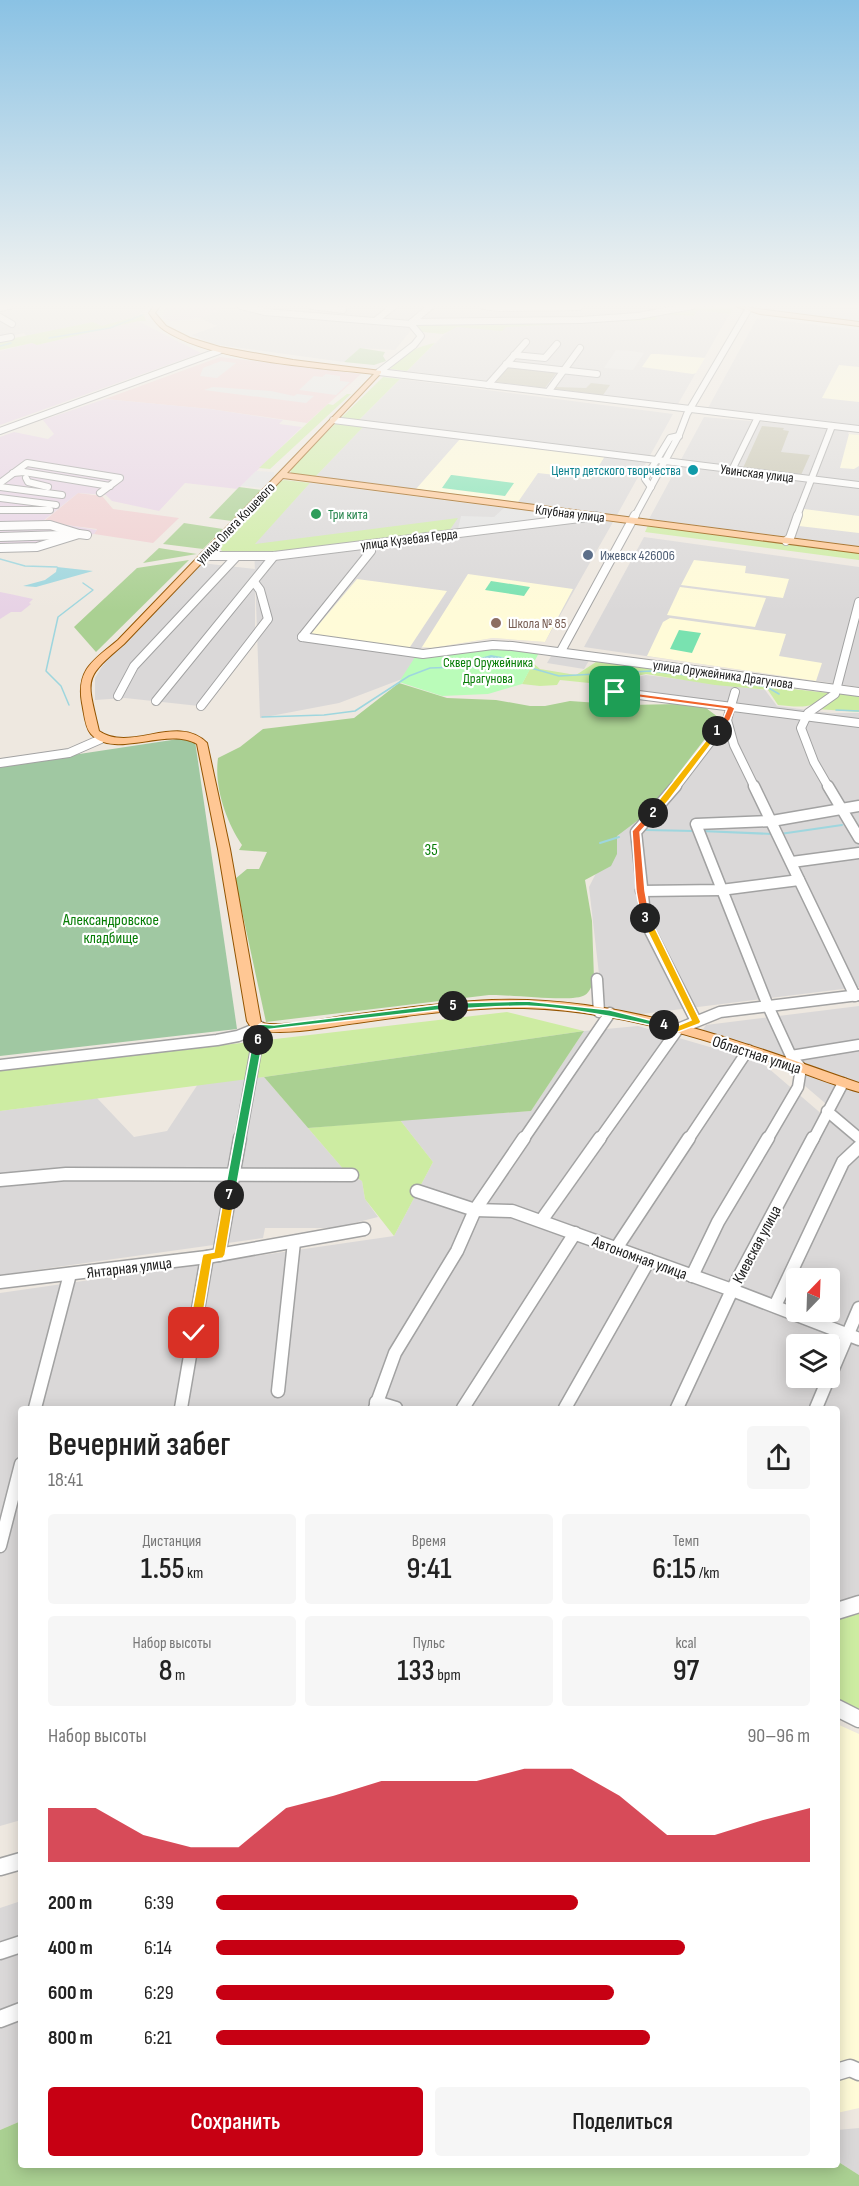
<!DOCTYPE html>
<html lang="ru">
<meta charset="utf-8">
<style>
:root{--surface:#fff;--page:#f6f6f6;--text:#222;--muted:#767676;--accent:#c70013}
body{margin:0;font-family:"Sofia Sans Condensed",sans-serif;background:var(--page);color:var(--text);height:100vh;display:flex;flex-direction:column;font-size:22px;white-space:nowrap}
*{box-sizing:border-box;margin:0}
p{font-size:20px;color:var(--muted)}
.icon{flex:none;width:33px;height:33px;fill:none;stroke:currentColor;stroke-width:2;stroke-linecap:round;stroke-linejoin:round}
.map{position:relative;flex:1;overflow:hidden}
.details{position:absolute;left:18px;top:1406px;width:822px;height:762px;display:flex;flex-direction:column;background:var(--surface);border-radius:6px;box-shadow:0 3px 15px #0003}
.details>*{flex:none}
.needle{width:39px;rotate:23deg}
.tools{position:absolute;left:786px;top:1268px;display:grid;gap:12px}
.tools a{display:grid;place-items:center;width:54px;height:54px;border-radius:6px;background:var(--surface);box-shadow:0 3px 15px #0003;font-size:30px}
.pin{position:absolute;display:grid;place-items:center;width:51px;height:51px;color:#fff;margin:-26px;border-radius:12px;box-shadow:0 3px 9px #0006}
.km{position:absolute;width:30px;height:30px;margin:-15px;border-radius:50%;background:#222;color:#fff;font-size:16px;line-height:30px;text-align:center}
.round{display:grid;place-items:center;flex:none;width:63px;height:63px;border-radius:6px;background:var(--page)}
.head{display:flex;align-items:center;justify-content:space-between;height:102px;padding:0 30px}
h1{font-size:33px;font-weight:600;line-height:45px}
.figures{display:grid;grid-template-columns:repeat(3,1fr);gap:9px;height:102px;padding:6px 30px}
.figures div{display:grid;align-content:center;border-radius:6px;background:var(--page);text-align:center}
.figures b{font-size:30px;font-weight:600}
.figures small{font-size:16px;font-weight:400}
.figures p{font-size:16px}
.chart{height:168px;padding:12px 30px}
.chart p{display:flex;justify-content:space-between}
.chart svg{width:100%;height:108px;margin-top:6px;fill:var(--accent);opacity:.7}
.primary-button{display:flex;gap:12px;margin-top:auto;padding:12px 30px}
.primary-button a{flex:1;height:69px;border-radius:6px;background:var(--accent);color:#fff;font-size:24px;font-weight:600;line-height:69px;text-align:center}
.primary-button a+a{background:var(--page);color:var(--text)}
ul{padding:0 30px;list-style:none;font-size:20px}
li{display:grid;grid-template-columns:96px 72px 1fr;align-items:center;height:45px}
li i{height:15px;border-radius:8px;background:var(--accent)}
.map>svg:first-child{display:block}
.residential{fill:#dad8d8;fill-rule:evenodd}
.commercial{fill:#f0ced0}
.industrial{fill:#e7d2e5}
.education{fill:#fffbd8}
.construction{fill:#c2c0ab}
.grass{fill:#cdeca2}
.forest{fill:#aad092}
.cemetery{fill:#a0c8a2}
.park{fill:#bafcb9}
.pitch{fill:#79e2b0}
.parking{fill:#e3e3e3}
.water{fill:#9ed6de}
.lines{fill:none;stroke-linecap:round;stroke-linejoin:round}
.stream-far1{stroke:#9ed6de;stroke-width:1.5}
.stream{stroke:#9ed6de;stroke-width:2}
.minor-far4-casing{stroke:#a2a2a2;stroke-width:8}
.minor-far3-casing{stroke:#a2a2a2;stroke-width:10}
.minor-far2-casing{stroke:#a2a2a2;stroke-width:13}
.minor-far1-casing{stroke:#a2a2a2;stroke-width:15}
.minor-casing{stroke:#a2a2a2;stroke-width:19}
.major-casing{stroke:#935400;stroke-width:2}
.minor-far4{stroke:#fff;stroke-width:6}
.minor-far3{stroke:#fff;stroke-width:8}
.minor-far2{stroke:#fff;stroke-width:10}
.minor-far1{stroke:#fff;stroke-width:12}
.minor{stroke:#fff;stroke-width:16}
.major{fill:#ffc794;fill-rule:evenodd}
.split-1{fill:#f0652b;stroke:#fff;stroke-width:1.5}
.split-2{fill:#f5b400;stroke:#fff;stroke-width:1.5}
.split-3{fill:#f0652b;stroke:#fff;stroke-width:1.5}
.split-4{fill:#f5b400;stroke:#fff;stroke-width:1.5}
.split-5{fill:#22a559;stroke:#fff;stroke-width:1.5}
.split-6{fill:#22a559;stroke:#fff;stroke-width:1.5}
.split-7{fill:#22a559;stroke:#fff;stroke-width:1.5}
.split-8{fill:#f5b400;stroke:#fff;stroke-width:1.5}
.culture-dot{fill:#0f9aa8;stroke:#fff;stroke-width:2}
.leisure-dot{fill:#2e9e5b;stroke:#fff;stroke-width:2}
.service-dot{fill:#5c6f8a;stroke:#fff;stroke-width:2}
.education-dot{fill:#8d6e63;stroke:#fff;stroke-width:2}
.labels{text-anchor:middle;stroke-width:4.5;stroke-linejoin:round;paint-order:stroke}
.far-culture-label{font-size:14px;fill:#0d838f;stroke:#fff;text-anchor:end}
.far-street-label{font-size:14px;fill:#1b1b1b;stroke:#fff}
.far-leisure-label{font-size:14px;fill:#27864d;stroke:#fff;text-anchor:start}
.far-service-label{font-size:14px;fill:#4e5e75;stroke:#fff;text-anchor:start}
.far-education-label{font-size:14px;fill:#785e54;stroke:#fff;text-anchor:start}
.far-park-label{font-size:14px;fill:#077d06;stroke:#fff}
.park-label{font-size:16px;fill:#077d06;stroke:#fff}
.street-label{font-size:16px;fill:#1b1b1b;stroke:#fff}
</style>
<div class="map">
<svg width="859" height="2186" viewBox="0 0 859 2186">
<rect width="100%" height="100%" fill="#eee8e0"/>
<g class="residential">
<polygon points="0,306 149,306 133,319 102,326 93,322 27,336 24,333 0,338"/>
<polygon points="252,306 430,306 409,321 338,316"/>
<polygon points="437,306 714,306 731,311 678,404 407,371 458,321 418,320"/>
<polygon points="741,306 828,306 859,309 859,323 750,309"/>
<polygon points="227,307 293,318 297,316 404,325 412,329 395,350 360,348 344,362 212,344 192,335 217,326 200,318"/>
<polygon points="757,318 859,330 859,426 708,408"/>
<polygon points="400,379 673,414 617,515 315,477 363,427 359,420"/>
<polygon points="704,417 820,427 849,431 848,434 859,435 859,546 649,519"/>
<polygon points="310,483 613,522 545,642 493,638 432,648 422,647 402,679 339,703 260,718 254,544"/>
<polygon points="644,537 859,567 859,687 584,647"/>
<polygon points="201,563 255,569 255,637 199,706 125,698 95,700 95,678 103,665"/>
<polygon points="553,653 590,659 584,669 547,663"/>
<polygon points="646,675 765,690 777,706 831,713 859,713 859,987 634,1015 603,1009 589,887 622,822 642,823 724,719 726,710 615,694 622,680"/>
<polygon points="859,1006 859,1132 764,1051 701,1032 706,1025"/>
<path d="M638 1026 761 1062 859 1146V1715L837 1705V1408H21V1820L0 1826V1293L394 1236 433 1162 400 1120 531 1111 584 1031ZM796 1278H830V1311H796ZM796 1344H830V1377H796Z"/>
<polygon points="264,1077 345,1171 362,1181 365,1199 378,1217 334,1228 265,1228 263,1238 0,1275 0,1111 97,1098 134,1137 167,1131 198,1084"/>
<polygon points="21,1901 21,2121 0,2130 0,1908"/>
<polygon points="859,2128 859,2175 837,2161 837,2130"/>
</g>
<g class="commercial">
<polygon points="220,357 361,374 307,423 210,409 105,399"/>
<polygon points="78,493 102,496 113,509 179,518 153,543 94,534 97,529 43,522"/>
</g>
<g class="industrial">
<polygon points="175,306 224,306 227,307 200,318 171,321 163,319 164,309"/>
<polygon points="138,321 201,353 0,425 0,351 32,343 37,345"/>
<polygon points="105,399 210,409 283,420 279,424 302,427 238,489 185,483 159,511 112,501 106,495 78,493 43,521 97,530 94,534 37,551 0,551 0,437 14,432 48,439 54,434 43,420"/>
<polygon points="0,592 10,594 33,599 29,603 31,604 21,612 11,612 0,619"/>
</g>
<g class="education">
<polygon points="651,354 658,354 705,358 696,373 693,374 642,367"/>
<polygon points="839,365 859,367 859,402 822,398"/>
<polygon points="849,434 859,435 859,466 854,469 840,468"/>
<polygon points="460,439 605,456 591,479 538,473 518,502 416,489"/>
<polygon points="804,509 859,516 859,533 799,526"/>
<polygon points="694,560 746,566 745,573 789,579 783,598 681,585"/>
<polygon points="468,574 573,589 545,642 493,638 432,648 422,647"/>
<polygon points="357,579 447,591 408,650 310,635"/>
<polygon points="680,587 766,598 755,627 667,615"/>
<polygon points="670,618 786,634 779,656 822,663 816,681 647,656 663,622"/>
<polygon points="837,1724 859,1734 859,2108 837,2113"/>
</g>
<g class="construction">
<polygon points="508,367 558,371 545,388 495,382"/>
<polygon points="591,383 610,385 603,395 554,389 556,387 586,388"/>
<polygon points="762,426 784,428 783,430 789,431 781,452 810,455 801,475 743,468"/>
</g>
<g class="grass">
<polygon points="696,306 733,308 730,314 698,310 694,316 659,314 655,320 592,322 589,320 682,310"/>
<polygon points="144,314 146,321 138,321 37,345 32,343 0,350 0,341 93,322 102,326"/>
<polygon points="581,321 584,323 506,327 502,331 457,327 443,334 422,332 415,323"/>
<path d="M435 343 407 371 390 369C404 355 414 347 435 343Z"/>
<polygon points="383,377 400,379 359,420 341,418"/>
<polygon points="347,394 351,394 270,469 259,468 328,404 333,405"/>
<polygon points="335,424 363,427 315,477 291,473 290,469"/>
<polygon points="285,480 310,483 255,544 458,518 449,531 256,555 222,552 220,546 280,481"/>
<polygon points="648,525 859,553 859,560 645,532"/>
<path d="M613 660 776 682 793 689 828 693C814 710 799 707 778 705L768 690 715 685 646 674 599 684 560 680 557 685 540 686 522 684 533 663 540 669 576 675 596 662Z"/>
<polygon points="842,692 859,695 859,712 817,709"/>
<polygon points="507,1012 584,1031 264,1077 0,1111 0,1071"/>
<polygon points="400,1120 433,1162 394,1236 365,1199 362,1181 345,1171 308,1128"/>
<polygon points="859,1613 859,1709 837,1699 837,1620"/>
</g>
<g class="forest">
<polygon points="360,348 385,352 383,356 386,361 374,365 344,362"/>
<polygon points="239,487 262,490 232,521 209,518"/>
<polygon points="184,523 223,529 203,549 163,544"/>
<polygon points="159,548 197,554 143,563"/>
<polygon points="189,560 96,652 74,627 137,568"/>
<path d="M399 683 447 698 496 700 530 706H545L570 701 627 705 680 704 706 708 718 717V722L654 805 645 815 617 836V854L611 866 585 880 592 921 594 979C592 985 590 992 585 995 574 1003 508 994 489 995L266 1022 235 879 247 869H259L267 852 239 850 242 845C226 821 214 787 218 758L240 747 263 729 354 718Z"/>
<polygon points="584,1031 531,1111 308,1128 264,1077"/>
<polygon points="21,2121 21,2164 837,2164 837,2161 859,2175 859,2186 0,2186 0,2130"/>
</g>
<polygon class="cemetery" points="185,738 195,741 237,1029 0,1056 0,766"/>
<polygon class="park" points="494,647 540,651 522,684 488,694 442,696 399,682 415,657"/>
<g class="pitch">
<polygon points="451,475 452,475 514,483 505,496 442,488"/>
<polygon points="491,581 530,587 524,596 485,590"/>
<polygon points="679,630 701,633 692,653 670,649"/>
</g>
<g class="parking">
<polygon points="616,350 631,351 644,353 633,370 604,368"/>
<polygon points="221,361 236,363 217,378 200,376 203,368"/>
<polygon points="326,374 340,376 340,381 350,382 336,395 299,390 314,376 322,377"/>
<polygon points="213,387 271,391 294,396 297,394 314,396 306,403 204,390"/>
<polygon points="256,471 274,472 274,476 263,488 241,486"/>
<polygon points="504,508 561,515 560,517 458,529 461,516 494,517"/>
</g>
<g class="water">
<polygon points="57,567 93,571 36,587 23,586 45,580 56,572"/>
<polygon points="491,655 502,657 508,660 506,664 493,669 459,667 459,664"/>
</g>
<g class="lines">
<g class="stream-far1">
<polyline points="335,316 354,306"/>
<polyline points="49,338 110,328 142,315"/>
<polyline points="0,346 11,343"/>
<polyline points="0,559 25,566 57,567"/>
<polyline points="517,664 559,676 651,671 722,679 767,687 779,694"/>
<polyline points="69,705 61,686 46,671 58,617 93,590 83,583"/>
<polyline points="836,710 859,711"/>
<polyline points="262,717 324,715 355,711 409,676 430,668 459,667"/>
</g>
<g class="stream">
<polyline points="646,830 694,831"/>
<polyline points="701,831 773,834"/>
<polyline points="780,834 842,825"/>
<polyline points="600,843 619,837"/>
</g>
<g class="minor-far4-casing">
<g id="minor-far4">
<polyline points="241,306 265,312 411,324"/>
<polyline points="312,306 343,310"/>
<polyline points="484,306 499,308 579,307"/>
<polyline points="0,308 9,306"/>
<polyline points="0,317 12,324"/>
<polyline points="375,321 394,306"/>
<polyline points="412,322 581,320 638,316 692,306"/>
<polyline points="412,322 431,306"/>
<polyline points="0,339 11,337"/>
<polyline points="514,355 545,358 557,344"/>
<polyline points="506,364 597,374"/>
<polyline points="379,372 859,429"/>
<polyline points="379,372 414,345 421,336 411,324 412,322"/>
<polyline points="488,385 526,342"/>
<polyline points="548,392 580,348"/>
<polyline points="333,420 859,485"/>
<polyline points="0,431 219,351"/>
<polyline points="732,470 758,417"/>
<polyline points="13,473 24,472 110,486"/>
<polyline points="26,478 28,482 48,487"/>
<polyline points="0,483 27,463 120,478 100,493"/>
<polyline points="0,487 62,495"/>
<polyline points="651,487 645,479 670,438 679,436"/>
<polyline points="0,498 56,505"/>
<polyline points="0,510 50,510"/>
<polyline points="593,516 596,516"/>
<polyline points="635,516 679,435 687,414 748,310"/>
<polyline points="797,516 832,426"/>
</g>
</g>
<g class="minor-far3-casing">
<g id="minor-far3">
<polyline points="0,526 50,525 79,534"/>
<polyline points="0,537 63,535"/>
<polyline points="786,541 790,538 798,515"/>
<polyline points="0,548 37,547 79,534 87,535"/>
<polyline points="204,556 274,556 596,516"/>
<polyline points="302,637 423,654 493,645 512,646 859,692"/>
<polyline points="302,637 371,551 366,545"/>
<polyline points="561,651 635,515"/>
<polyline points="615,692 859,723"/>
<polyline points="735,692 727,720 734,745 755,788"/>
<polyline points="118,696 134,666 236,557"/>
<polyline points="156,701 274,556"/>
<polyline points="201,706 268,619 260,590 254,582"/>
<polyline points="0,763 69,753 101,739"/>
<polyline points="675,788 727,720"/>
<polyline points="829,788 814,762 801,728 808,713 835,694 859,602"/>
</g>
</g>
<g class="minor-far2-casing">
<g id="minor-far2">
<polyline points="676,786 636,832 646,923 696,1021"/>
<polyline points="754,786 855,996"/>
<polyline points="828,786 859,838"/>
<polyline points="792,862 859,853"/>
<polyline points="641,891 721,890 799,880"/>
<polyline points="597,979 599,1012"/>
<polyline points="791,1056 859,1045"/>
<polyline points="0,1065 217,1040 238,1036 260,1027"/>
<polyline points="827,1111 859,1138"/>
<polyline points="240,1140 260,1027"/>
<polyline points="523,1140 610,1013"/>
<polyline points="599,1140 678,1029 720,1012 859,995"/>
<polyline points="688,1140 748,1050"/>
<polyline points="767,1140 798,1087 801,1068 791,1056 768,1006 696,824 772,821 859,806"/>
<polyline points="813,1140 843,1083"/>
</g>
</g>
<g class="minor-far1-casing">
<g id="minor-far1">
<polyline points="0,1180 66,1174 352,1175"/>
<polyline points="417,1191 475,1210 512,1211 732,1290 859,1339"/>
<polyline points="541,1221 600,1138"/>
<polyline points="617,1247 689,1138"/>
<polyline points="219,1255 240,1138"/>
<polyline points="692,1276 718,1222 768,1138"/>
<polyline points="0,1282 207,1257 364,1229"/>
<polyline points="775,1306 843,1162 859,1147"/>
<polyline points="830,1376 859,1308"/>
<polyline points="278,1391 294,1242"/>
<polyline points="376,1402 396,1408"/>
<polyline points="35,1408 70,1274"/>
<polyline points="181,1408 207,1257"/>
<polyline points="375,1408 395,1353 457,1251 475,1210 524,1138"/>
<polyline points="463,1408 575,1233"/>
<polyline points="565,1408 649,1260"/>
<polyline points="677,1408 732,1290 813,1138"/>
<polyline points="816,1408 829,1377"/>
<polyline points="0,1546 21,1464"/>
</g>
</g>
<g class="minor-casing">
<g id="minor">
<polyline points="837,1611 859,1604"/>
<polyline points="837,1708 859,1719"/>
<polyline points="0,1867 21,1861"/>
<polyline points="0,1951 21,1944"/>
<polyline points="0,2019 21,2011"/>
<polyline points="837,2072 850,2068 859,2072"/>
</g>
</g>
<g class="major-casing">
<g id="major">
<path d="M154 306H160L155 313 166 326 190 338 220 347 293 360 381 371V373L287 473 859 547V553L283 478 124 644C82 680 87 678 99 731 131 753 177 713 207 743L230 849 261 1023C287 1027 317 1020 343 1016 392 1010 442 1002 492 1000 620 995 741 1042 859 1083V1092C830 1084 801 1072 773 1062 692 1035 610 1010 524 1008 468 1007 412 1015 357 1023 324 1027 285 1037 252 1029L247 1021 218 849 197 744C167 726 114 760 91 734 85 728 84 712 82 703 76 669 94 660 118 640L374 374C315 367 213 362 164 330 158 326 153 319 149 313Z"/>
<polygon points="735,306 859,322 859,326 760,314"/>
</g>
</g>
<use href="#minor-far4" class="minor-far4"/>
<use href="#minor-far3" class="minor-far3"/>
<use href="#minor-far2" class="minor-far2"/>
<use href="#minor-far1" class="minor-far1"/>
<use href="#minor" class="minor"/>
<use href="#major" class="major"/>
</g>
<linearGradient id="sky" x2="0" y2="1"><stop stop-color="#8ac2e4"/><stop offset="0.5" stop-color="#f7f5f1"/><stop offset="1" stop-color="#f7f5f1" stop-opacity="0"/></linearGradient>
<rect width="859" height="612" fill="url(#sky)"/>
<polygon class="split-1" points="612,690 731,706 735,708 730,720 717,733 714,731 723,719 727,709 615,694"/>
<polygon class="split-2" points="715,729 721,731 669,800 656,815 650,815 650,811"/>
<polygon class="split-3" points="650,811 657,813 640,832 645,891 650,918 645,921 641,918 636,891 632,831"/>
<polygon class="split-4" points="642,916 650,918 701,1022 699,1024 678,1032 659,1025 664,1022 677,1026 691,1020 641,918"/>
<path class="split-5" d="M527 1001 610 1010 669 1025 664 1028C619 1018 573 1008 527 1006 503 1006 478 1008 453 1009L448 1006 453 1003Z"/>
<polygon class="split-6" points="453,1003 458,1006 456,1008 264,1030 261,1042 253,1040 256,1027 260,1024 274,1025"/>
<polygon class="split-7" points="258,1036 263,1040 235,1195 229,1199 224,1195 253,1040"/>
<polygon class="split-8" points="229,1191 235,1195 225,1255 223,1258 212,1260 200,1333 194,1337 188,1333 202,1257 203,1254 214,1252 224,1195"/>
<circle class="culture-dot" cx="693" cy="470" r="6"/>
<circle class="leisure-dot" cx="316" cy="514" r="6"/>
<circle class="service-dot" cx="588" cy="555" r="6"/>
<circle class="education-dot" cx="496" cy="623" r="6"/>
<g class="labels">
<g class="far-culture-label">
<text x="681" y="475">Центр детского творчества</text>
</g>
<g class="far-street-label">
<text transform="translate(757 473) rotate(7)" y="5">Увинская улица</text>
<text transform="translate(570 513) rotate(7)" y="5">Клубная улица</text>
<text transform="translate(235 523) rotate(-46)" y="5">улица Олега Кошевого</text>
<text transform="translate(409 539) rotate(-7)" y="5">улица Кузебая Герда</text>
<text transform="translate(723 674) rotate(8)" y="5">улица Оружейника Драгунова</text>
</g>
<g class="far-leisure-label">
<text x="328" y="519">Три кита</text>
</g>
<g class="far-service-label">
<text x="600" y="560">Ижевск 426006</text>
</g>
<g class="far-education-label">
<text x="508" y="628">Школа № 85</text>
</g>
<g class="far-park-label">
<text x="488" y="667">Сквер Оружейника<tspan x="488" dy="16">Драгунова</tspan></text>
</g>
<g class="park-label">
<text x="431" y="855">35</text>
<text x="111" y="925">Александровское<tspan x="111" dy="18">кладбище</tspan></text>
</g>
<g class="street-label">
<text transform="translate(757 1054) rotate(18)" y="6">Областная улица</text>
<text transform="translate(756 1244) rotate(-62)" y="6">Киевская улица</text>
<text transform="translate(640 1257) rotate(20)" y="6">Автономная улица</text>
<text transform="translate(129 1267) rotate(-7)" y="6">Янтарная улица</text>
</g>
</g>
</svg>
<div class="tools">
<a><svg class="needle" viewBox="-14 -14 28 28"><path d="M0-13l5 13h-10z" fill="#e53935"/><path d="M0 13l5-13h-10z" fill="#767676"/></svg></a>
<a><svg class="icon" aria-label="layers" viewBox="0 0 24 24"><path d="M12 4l9 5-9 5-9-5zM3 14l9 5 9-5"/></svg></a>
</div>
<div class="pin" style="left:615px;top:692px;background:#1e9e55"><svg class="icon" aria-label="arrive" viewBox="0 0 24 24"><path d="M6 21V4h12l-3 4 3 4H6"/></svg></div>
<div class="pin" style="left:194px;top:1333px;background:#d93025"><svg class="icon" aria-label="check" viewBox="0 0 24 24"><path d="M5 12l5 5 9-10"/></svg></div>
<b class="km" style="left:717px;top:731px">1</b>
<b class="km" style="left:653px;top:813px">2</b>
<b class="km" style="left:645px;top:918px">3</b>
<b class="km" style="left:664px;top:1025px">4</b>
<b class="km" style="left:453px;top:1006px">5</b>
<b class="km" style="left:258px;top:1040px">6</b>
<b class="km" style="left:229px;top:1195px">7</b>
<section class="details">
<div class="head"><div><h1>Вечерний забег</h1><p>18:41</p></div><a class="round"><svg class="icon" aria-label="share" viewBox="0 0 24 24"><path d="M12 15V3M7 8l5-5 5 5M5 13v7h14v-7"/></svg></a></div>
<div class="figures">
<div><p>Дистанция</p><b>1.55<small> km</small></b></div>
<div><p>Время</p><b>9:41</b></div>
<div><p>Темп</p><b>6:15<small> /km</small></b></div>
</div>
<div class="figures">
<div><p>Набор высоты</p><b>8<small> m</small></b></div>
<div><p>Пульс</p><b>133<small> bpm</small></b></div>
<div><p>kcal</p><b>97</b></div>
</div>
<div class="chart"><p><span>Набор высоты</span>90–96 m</p>
<svg viewBox="0 0 160 44" preserveAspectRatio="none"><path d="M0 44V22L10 22L20 33L30 38L40 38L50 22L60 17L70 11L80 11L90 11L100 6L110 6L120 17L130 33L140 33L150 27L160 22V44z"/></svg>
</div>
<ul>
<li><b>200 m</b>6:39<i style="width:61%"></i></li>
<li><b>400 m</b>6:14<i style="width:79%"></i></li>
<li><b>600 m</b>6:29<i style="width:67%"></i></li>
<li><b>800 m</b>6:21<i style="width:73%"></i></li>
</ul>
<div class="primary-button"><a>Сохранить</a><a>Поделиться</a></div>
</section>
</div>
